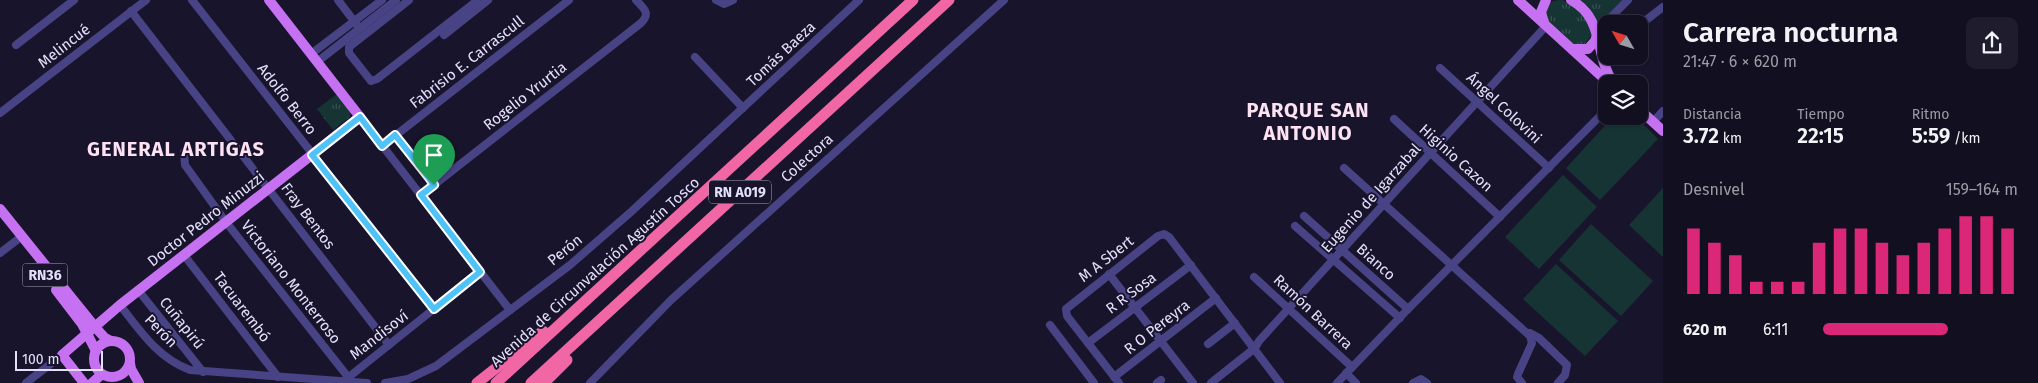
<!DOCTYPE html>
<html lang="es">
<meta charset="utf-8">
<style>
:root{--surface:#120f20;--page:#1f1d2d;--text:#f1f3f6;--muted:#9c9ca5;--line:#312f3e;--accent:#db2777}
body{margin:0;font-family:"Fira Sans",sans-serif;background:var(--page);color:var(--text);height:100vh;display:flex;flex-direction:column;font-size:19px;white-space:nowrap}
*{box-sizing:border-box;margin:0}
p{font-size:16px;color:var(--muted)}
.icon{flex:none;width:28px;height:28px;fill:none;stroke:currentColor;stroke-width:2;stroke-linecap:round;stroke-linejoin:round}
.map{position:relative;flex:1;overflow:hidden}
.drawer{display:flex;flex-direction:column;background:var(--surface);width:375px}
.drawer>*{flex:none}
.needle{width:32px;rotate:309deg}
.tools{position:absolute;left:1598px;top:15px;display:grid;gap:10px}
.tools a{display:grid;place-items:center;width:50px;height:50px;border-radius:10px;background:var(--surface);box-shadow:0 1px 4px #0004,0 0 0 1px var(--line);font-size:25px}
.scale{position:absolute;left:15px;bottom:12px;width:88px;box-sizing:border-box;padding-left:5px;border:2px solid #e4e0fc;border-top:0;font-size:14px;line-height:18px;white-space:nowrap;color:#e4e0fc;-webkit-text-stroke:4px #18142b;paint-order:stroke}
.pin{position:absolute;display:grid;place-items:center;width:42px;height:42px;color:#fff;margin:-51px -21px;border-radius:50% 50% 50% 0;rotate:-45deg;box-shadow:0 0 5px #0007}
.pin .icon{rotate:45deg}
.round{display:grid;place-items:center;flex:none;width:52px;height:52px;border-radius:10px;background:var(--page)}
.head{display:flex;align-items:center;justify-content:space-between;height:85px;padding:0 20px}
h1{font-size:28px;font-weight:600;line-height:38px}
.figures{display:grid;grid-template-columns:repeat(3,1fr);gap:8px;height:85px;padding:5px 20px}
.figures div{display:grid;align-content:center}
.figures b{font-size:21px;font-weight:600}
.figures small{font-size:14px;font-weight:400}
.figures p{font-size:14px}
.chart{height:140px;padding:10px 20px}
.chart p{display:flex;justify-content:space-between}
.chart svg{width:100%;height:90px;margin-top:5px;stroke:var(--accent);stroke-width:6}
ul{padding:0 20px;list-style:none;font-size:16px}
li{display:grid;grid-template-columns:80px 60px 1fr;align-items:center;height:38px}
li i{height:12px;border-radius:6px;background:var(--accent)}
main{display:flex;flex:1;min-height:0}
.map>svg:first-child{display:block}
.grass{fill:#173434}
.park{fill:url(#park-tufts)}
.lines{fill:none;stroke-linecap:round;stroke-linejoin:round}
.minor{stroke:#484385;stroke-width:8}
.major{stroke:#c671f2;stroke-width:10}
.highway{stroke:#f166a5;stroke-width:11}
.route-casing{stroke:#fff;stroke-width:10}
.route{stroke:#4fc3f7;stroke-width:6}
.labels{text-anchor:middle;stroke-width:4;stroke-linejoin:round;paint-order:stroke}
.shield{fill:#18142b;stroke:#a7a3bd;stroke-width:1}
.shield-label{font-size:14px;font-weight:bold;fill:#e4e0fc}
.street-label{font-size:15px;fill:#e4e0fc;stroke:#18142b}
.district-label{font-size:20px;font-weight:bold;letter-spacing:1px;fill:#fce2f2;stroke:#18142b}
</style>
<main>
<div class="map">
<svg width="1663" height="383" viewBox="0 0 1663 383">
<defs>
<pattern id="park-tufts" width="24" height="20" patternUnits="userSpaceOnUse" patternTransform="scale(1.25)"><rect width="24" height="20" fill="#173434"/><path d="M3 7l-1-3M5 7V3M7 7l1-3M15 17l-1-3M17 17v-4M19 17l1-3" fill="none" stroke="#395152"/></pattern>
</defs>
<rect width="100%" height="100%" fill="#18142b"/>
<g class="grass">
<polygon points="1614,116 1635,116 1658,139 1600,200 1566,168"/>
<polygon points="1563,175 1597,207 1539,269 1505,237"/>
<polygon points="1663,188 1663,257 1629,225"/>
<polygon points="1591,224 1653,281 1621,316 1559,260"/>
<polygon points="1556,264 1618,321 1585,356 1523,299"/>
</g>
<g class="park">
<path d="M1563 0C1578 8 1588 18 1592 34L1585 44 1576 46 1573 44 1547 21 1544 9C1550 1 1554 0 1563 0Z"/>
<polygon points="1580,0 1623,0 1600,23 1597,23 1589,7"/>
<polygon points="337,94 350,111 350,117 333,130 317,109"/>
</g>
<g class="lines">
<g class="minor">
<polyline points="192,0 434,309"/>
<polyline points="338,0 357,25"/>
<polyline points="409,0 349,47 349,53 371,81 377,79 478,0"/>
<polyline points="716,0 724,4 733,0"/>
<polyline points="131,11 389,345"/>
<polyline points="1645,21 1663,7"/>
<polyline points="1597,31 1628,0"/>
<polyline points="444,35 488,0"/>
<polyline points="16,45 74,0"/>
<polyline points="311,54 382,0"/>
<polyline points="695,57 743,108"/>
<polyline points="317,62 396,0"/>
<polyline points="1440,68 1549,168"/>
<polyline points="0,113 146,0"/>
<polyline points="360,117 510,310"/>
<polyline points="1394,119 1500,217"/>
<polyline points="1653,122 1663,111"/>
<polyline points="395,135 434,185"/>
<polyline points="382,146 569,0"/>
<polyline points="184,152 185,165 226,222 348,377"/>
<polyline points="1344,168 1530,336 1532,343 1518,374 1517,377 1522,383"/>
<path d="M421 195 641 23C651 13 644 9 636 0"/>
<polyline points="1304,216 1408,309"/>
<polyline points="1295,226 1400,318"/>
<polyline points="0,253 17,240"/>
<polyline points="184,255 278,377"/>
<polyline points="1109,274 1193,383"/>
<polyline points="1254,277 1352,367"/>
<polyline points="138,290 203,372"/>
<path d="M120 305C140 331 158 358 190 370L367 383"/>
<polyline points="1050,325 1094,383"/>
<polyline points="1530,333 1539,338 1567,365 1565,375 1558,383"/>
<polyline points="1088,343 1191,265"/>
<polyline points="1208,344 1235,323"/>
<polyline points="1346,373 1356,383"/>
<polyline points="1114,377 1216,298"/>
<polyline points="345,380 480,272"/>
<polyline points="26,383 62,355"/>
<polyline points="385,383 408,379 436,366 570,265 632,211 859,0"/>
<polyline points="590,383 671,300 1004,0"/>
<polyline points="1119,383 1067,316 1066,309 1158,236 1164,234 1169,237 1280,383"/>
<polyline points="1157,383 1161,380"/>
<polyline points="1211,383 1255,348 1259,341 1546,26"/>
<polyline points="1337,383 1408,309 1606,110"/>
<polyline points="1413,383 1421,379 1427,383"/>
</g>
<g class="major">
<polyline points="1518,0 1610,84"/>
<path d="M1571 0C1605 19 1594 53 1612 81"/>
<polyline points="1544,23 1541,12 1546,0"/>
<polyline points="1572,49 1588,49 1595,41 1597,35"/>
<polyline points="1639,109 1663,131"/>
<polyline points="0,209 95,327 105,338 111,341"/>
<polyline points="56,290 82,324 96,351"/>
<circle cx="112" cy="359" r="18"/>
<polyline points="130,363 131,369 139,383"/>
<polyline points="84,383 62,355 120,305 360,117 269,0"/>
<polyline points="92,383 102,374"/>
</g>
<g class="highway">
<polyline points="477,383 543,331"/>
<polyline points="496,383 913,0"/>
<polyline points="531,383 949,0"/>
<polyline points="544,383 567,360"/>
</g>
</g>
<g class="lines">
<g class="route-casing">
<polygon id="route" points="360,117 382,146 395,135 430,179 434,185 421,195 480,272 434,309 312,155"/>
</g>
<use href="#route" class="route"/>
</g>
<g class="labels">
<g class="shield">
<rect x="709" y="180.5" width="62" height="23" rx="4"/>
<rect x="22.5" y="263.5" width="45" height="23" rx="4"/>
</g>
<g class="shield-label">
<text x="740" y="197">RN A019</text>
<text x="45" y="280">RN36</text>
</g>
<g class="street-label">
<text transform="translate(64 46) rotate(-38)" y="5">Melincué</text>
<text transform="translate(781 54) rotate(-43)" y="5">Tomás Baeza</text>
<text transform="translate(467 62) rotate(-38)" y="5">Fabrisio E. Carrascull</text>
<text transform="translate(525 96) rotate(-38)" y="5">Rogelio Yrurtia</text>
<text transform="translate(287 99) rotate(52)" y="5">Adolfo Berro</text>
<text transform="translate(1504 108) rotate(43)" y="5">Ángel Colovini</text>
<text transform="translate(807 158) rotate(-42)" y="5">Colectora</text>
<text transform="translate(1456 158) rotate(42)" y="5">Higinio Cazon</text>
<text transform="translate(1371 198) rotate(-48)" y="5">Eugenio de Igarzabal</text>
<text transform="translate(308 216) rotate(53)" y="5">Fray Bentos</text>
<text transform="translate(206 219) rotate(-38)" y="5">Doctor Pedro Minuzzi</text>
<text transform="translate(565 250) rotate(-39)" y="5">Perón</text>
<text transform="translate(1106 259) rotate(-38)" y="5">M A Sbert</text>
<text transform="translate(1376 262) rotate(42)" y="5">Bianco</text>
<text transform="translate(595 272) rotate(-42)" y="5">Avenida de Circunvalación Agustín Tosco</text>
<text transform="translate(291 282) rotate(52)" y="5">Victoriano Monterroso</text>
<text transform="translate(1131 293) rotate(-37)" y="5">R R Sosa</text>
<text transform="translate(242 307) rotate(53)" y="5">Tacuarembó</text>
<text transform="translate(1313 312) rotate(43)" y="5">Ramón Barrera</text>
<text transform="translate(182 323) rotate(51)" y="5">Cuñapirú</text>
<text transform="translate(1157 327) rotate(-38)" y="5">R O Pereyra</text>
<text transform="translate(161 331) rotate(46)" y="5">Perón</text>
<text transform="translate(379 335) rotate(-38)" y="5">Mandisoví</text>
</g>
<g class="district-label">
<text x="1308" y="117">PARQUE SAN<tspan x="1308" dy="23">ANTONIO</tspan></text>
<text x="176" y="156">GENERAL ARTIGAS</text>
</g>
</g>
</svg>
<div class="tools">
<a><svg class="needle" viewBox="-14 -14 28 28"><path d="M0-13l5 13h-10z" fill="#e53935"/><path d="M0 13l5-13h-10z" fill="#9c9ca5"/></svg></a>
<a><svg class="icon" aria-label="layers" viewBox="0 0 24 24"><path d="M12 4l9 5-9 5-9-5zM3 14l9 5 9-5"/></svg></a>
</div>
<div class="scale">100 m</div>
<div class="pin" style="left:434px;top:185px;background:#1e9e55"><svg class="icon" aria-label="arrive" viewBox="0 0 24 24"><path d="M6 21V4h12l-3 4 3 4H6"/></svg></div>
</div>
<section class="drawer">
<div class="head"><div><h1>Carrera nocturna</h1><p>21:47 · 6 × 620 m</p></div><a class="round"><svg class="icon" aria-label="share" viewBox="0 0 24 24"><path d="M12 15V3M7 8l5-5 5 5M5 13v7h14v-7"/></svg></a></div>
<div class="figures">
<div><p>Distancia</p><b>3.72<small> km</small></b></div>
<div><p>Tiempo</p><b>22:15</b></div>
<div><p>Ritmo</p><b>5:59<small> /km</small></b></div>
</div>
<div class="chart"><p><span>Desnivel</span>159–164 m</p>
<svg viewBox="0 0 160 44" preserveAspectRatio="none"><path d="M5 44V12M15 44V19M25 44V25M35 44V38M45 44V38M55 44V38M65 44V19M75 44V12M85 44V12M95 44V19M105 44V25M115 44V19M125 44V12M135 44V6M145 44V6M155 44V12"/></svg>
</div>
<ul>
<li><b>620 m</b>6:11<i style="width:64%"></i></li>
</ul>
</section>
</main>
